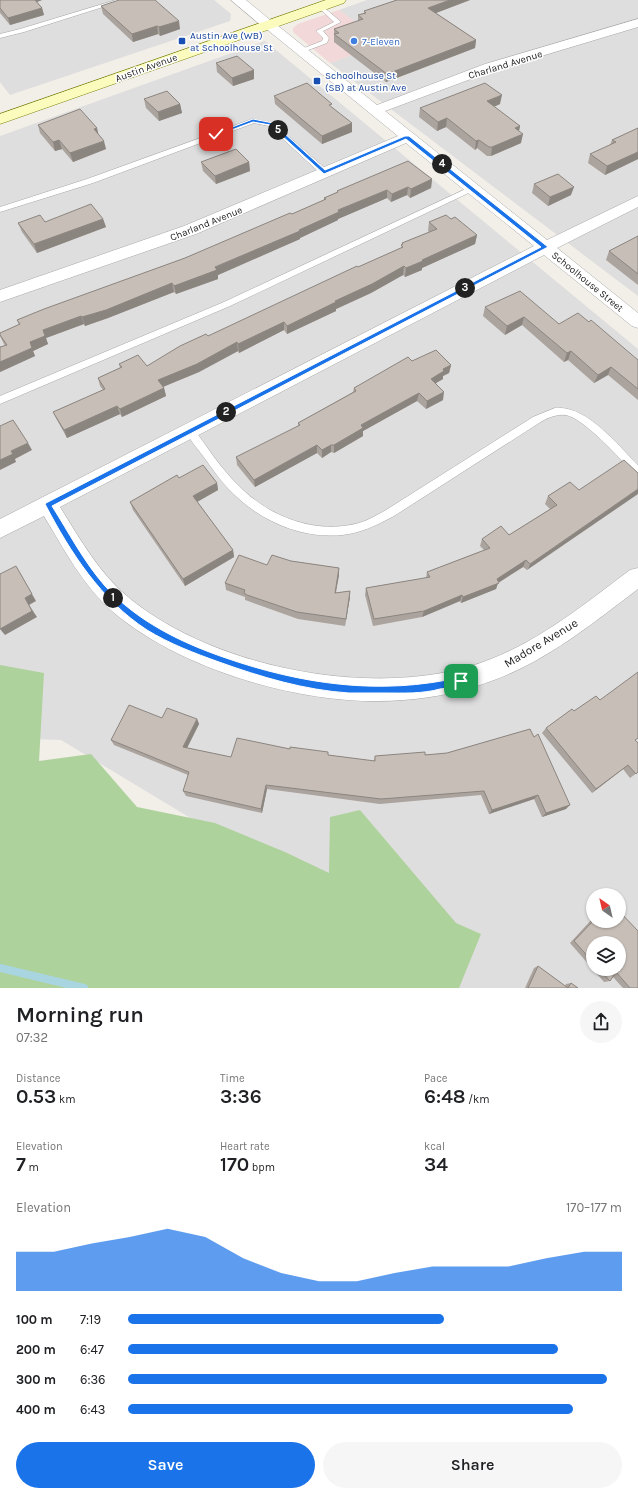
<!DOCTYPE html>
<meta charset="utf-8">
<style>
:root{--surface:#fff;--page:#f6f6f6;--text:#202124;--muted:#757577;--accent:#1a73e8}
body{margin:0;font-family:Karla,sans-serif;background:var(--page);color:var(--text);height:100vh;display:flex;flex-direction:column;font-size:15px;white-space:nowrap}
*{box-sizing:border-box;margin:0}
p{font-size:13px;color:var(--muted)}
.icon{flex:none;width:22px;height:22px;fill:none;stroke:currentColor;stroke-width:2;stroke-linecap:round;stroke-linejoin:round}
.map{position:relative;height:988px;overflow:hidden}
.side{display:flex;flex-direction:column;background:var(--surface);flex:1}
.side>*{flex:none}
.needle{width:26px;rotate:326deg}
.tools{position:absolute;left:586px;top:888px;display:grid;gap:8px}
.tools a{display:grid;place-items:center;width:40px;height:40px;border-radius:50%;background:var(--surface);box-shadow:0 1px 3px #0004;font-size:20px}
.pin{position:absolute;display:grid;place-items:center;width:34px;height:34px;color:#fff;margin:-17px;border-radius:8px;box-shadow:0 2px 6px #0006}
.km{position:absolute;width:20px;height:20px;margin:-10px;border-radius:50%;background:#222;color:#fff;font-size:11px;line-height:20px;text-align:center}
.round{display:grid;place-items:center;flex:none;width:42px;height:42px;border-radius:21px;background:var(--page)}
.head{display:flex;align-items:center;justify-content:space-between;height:68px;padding:0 16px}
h1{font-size:22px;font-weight:600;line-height:30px}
.figures{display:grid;grid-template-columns:repeat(3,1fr);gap:6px;height:68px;padding:4px 16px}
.figures div{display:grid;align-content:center}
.figures b{font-size:20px;font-weight:600}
.figures small{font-size:11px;font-weight:400}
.figures p{font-size:11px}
.chart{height:112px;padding:8px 16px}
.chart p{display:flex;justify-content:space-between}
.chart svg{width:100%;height:72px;margin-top:4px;fill:var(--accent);opacity:.7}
.primary-button{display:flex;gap:8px;margin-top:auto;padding:8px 16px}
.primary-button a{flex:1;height:46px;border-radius:24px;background:var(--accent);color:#fff;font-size:16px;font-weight:600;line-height:46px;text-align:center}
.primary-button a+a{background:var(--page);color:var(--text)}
ul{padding:0 16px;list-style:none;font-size:13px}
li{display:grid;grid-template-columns:64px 48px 1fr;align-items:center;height:30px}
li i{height:10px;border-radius:5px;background:var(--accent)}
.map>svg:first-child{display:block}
.residential{fill:#dfdede;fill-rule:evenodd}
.commercial{fill:#f2d8d8}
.forest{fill:#aed29c}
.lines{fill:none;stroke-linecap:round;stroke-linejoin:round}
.stream{stroke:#a8d5e0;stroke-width:8}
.service-casing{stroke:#a8a8a8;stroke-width:1}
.minor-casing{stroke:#a8a8a8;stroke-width:1}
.tertiary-casing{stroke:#a8a8a8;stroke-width:1}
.secondary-casing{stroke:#757e02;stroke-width:1}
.service{fill:#fff;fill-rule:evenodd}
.minor{fill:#fff;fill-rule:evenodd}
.tertiary{fill:#fff;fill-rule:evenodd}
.secondary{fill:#fafbbd;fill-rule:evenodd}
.wall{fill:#aba39d;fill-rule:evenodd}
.shaded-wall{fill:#8b8580}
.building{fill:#c7beb7;stroke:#8b8580}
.route{fill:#1a73e8;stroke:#fff}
.transit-dot{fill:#1a4fb4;stroke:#fff;stroke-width:1.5}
.shop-dot{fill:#3f7fe0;stroke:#fff;stroke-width:1.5}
.labels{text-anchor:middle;stroke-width:3;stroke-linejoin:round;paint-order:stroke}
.far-transit-label{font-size:10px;fill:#164399;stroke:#fff;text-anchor:start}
.far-shop-label{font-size:10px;fill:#366cbe;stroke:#fff;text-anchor:start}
.far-street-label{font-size:10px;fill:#212121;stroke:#fff}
.street-label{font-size:12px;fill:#212121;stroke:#fff}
</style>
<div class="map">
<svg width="638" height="988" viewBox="0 0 638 988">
<rect width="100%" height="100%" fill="#f2eee8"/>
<g class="residential">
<polygon points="0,0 214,0 231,14 230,21 10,95 0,82"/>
<polygon points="367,0 638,0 638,296 330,63 383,43 339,10"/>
<path d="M265 41 638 349V988H407L232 843 61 740 0 738V136ZM593 895H619V921H593ZM593 943H619V969H593Z"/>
</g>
<polygon class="commercial" points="339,10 384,43 330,63 293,32 293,28 298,24"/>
<polygon class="forest" points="0,665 44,673 39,761 91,754 137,807 215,823 285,852 329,873 330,817 360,810 456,923 481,934 459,988 0,988"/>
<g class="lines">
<polyline class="stream" points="0,968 84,988"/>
<g class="service-casing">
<g id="service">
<polygon points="116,0 125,0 24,32 0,38 0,34 20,29"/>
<polygon points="320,4 341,22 323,31 329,38 327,43 303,52 299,52 299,50 322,41 323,38 316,31 334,22 318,7 318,5"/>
<polygon points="253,119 273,123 327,170 327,174 321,174 269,126 254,123 93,183 0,212 0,207 87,179"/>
<polygon points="470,187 473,187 477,189 230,306 0,404 0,396 224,302"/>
<path d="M555 408C587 405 617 445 638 465V475L635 474C620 459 585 419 566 415 556 414 547 418 539 423L394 516C377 525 361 533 342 535 305 539 265 523 238 498 224 486 214 471 203 456 197 448 190 440 185 431L187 428H193C208 448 221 469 239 486 269 517 316 535 359 523 369 520 377 515 386 510L533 417Z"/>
</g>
</g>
<g class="minor-casing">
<path id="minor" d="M638 19V27L495 70 385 111 547 240 638 196V207L557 248 638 313V328L632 326 544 255 60 507C80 539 99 573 128 597 215 670 385 702 491 659 542 639 586 603 630 570L638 568V589C593 623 548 660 494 680 465 691 434 698 403 700 311 708 184 672 113 612 83 586 64 549 44 516L0 538V519L534 246 406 143 196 234 0 302V290L184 226 398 136 264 27 262 24 264 21H272L377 105 485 64Z"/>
</g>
<g class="tertiary-casing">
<polygon id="tertiary" points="231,0 246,0 275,24 273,27 263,27"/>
</g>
<g class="secondary-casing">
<polygon id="secondary" points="326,0 346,0 344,3 0,124 0,114"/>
</g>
<use href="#service" class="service"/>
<use href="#minor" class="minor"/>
<use href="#tertiary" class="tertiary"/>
<use href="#secondary" class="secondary"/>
</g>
<g class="wall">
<polygon points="0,0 42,0 37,2 42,8 44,15 10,25 0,13"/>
<polygon points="397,0 470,0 436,13 476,40 475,48 386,82 334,42 334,29 358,21 358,15 364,13 364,11"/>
<polygon points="101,6 180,29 160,36 158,34 133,42 103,14"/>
<polygon points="216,63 254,79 233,86 217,72"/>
<polygon points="274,96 352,132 322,144 275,104"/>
<polygon points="144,99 180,104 182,113 159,121 146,108"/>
<polygon points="500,104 494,107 520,126 519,131 521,143 491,156 487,156 477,148 475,150 446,127 437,131 419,117 420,108"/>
<polygon points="38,125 97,128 98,134 106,149 73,162 62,149 55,151 40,133"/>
<polygon points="638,128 638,159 605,175 588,163 590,154 610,145 612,140"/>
<polygon points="201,162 249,162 250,171 216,184 203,171"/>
<polygon points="432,179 431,188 410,198 407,195 391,202 387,198 338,219 338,220 300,238 300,239 218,275 218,279 176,294 174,292 108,318 85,326 84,324 46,338 48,344 33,351 35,356 0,372 0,347 5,346 0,336 0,333 19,325 17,320 185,258 292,214 324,200 324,198 337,192 337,191"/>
<polygon points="534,184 571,195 548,206 532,193"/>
<polygon points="103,219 106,227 37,253 22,232 18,223"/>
<polygon points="451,219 477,235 475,244 422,268 422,270 405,277 403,275 371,293 336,309 336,311 287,334 284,330 239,353 238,351 199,372 163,387 164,388 166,396 122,417 120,414 67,438 57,420 53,412 103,390 100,386 98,378 120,368 119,364 147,366 208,336 401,248 402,243 429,232 428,231 429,222"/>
<polygon points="638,236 638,285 606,260 609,251"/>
<polygon points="485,307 559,324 638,360 638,400 608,375 594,383 568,360 564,362 522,325 505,335 483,316"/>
<polygon points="412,361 451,365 449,373 443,376 443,379 436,383 443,400 426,409 417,401 363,431 363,436 334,453 331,452 322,458 317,453 255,487 237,465 236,457 298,427 298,423 353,392 354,388"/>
<polygon points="179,478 217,483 218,490 197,502 233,550 234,557 185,586 133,510 130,502"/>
<polygon points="570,482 527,570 523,567 498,583 496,589 461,603 460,601 422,617 373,626 365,595 366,588 426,578 427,572 484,550 480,546 482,539 509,535 550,509 545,504 548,496"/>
<polygon points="291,561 339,568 339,575 336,593 350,591 350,597 345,626 298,619 248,601 245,600 245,597 226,590 225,583 267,565"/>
<polygon points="574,711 636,741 638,772 630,778 623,769 592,793 542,733 546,728"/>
<polygon points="162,718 197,719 199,724 187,748 231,757 290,749 328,755 374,761 375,756 425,755 447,753 530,729 566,809 542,817 534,799 489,814 481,795 380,804 267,789 262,813 186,796 183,791 188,775 114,745 111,740"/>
<path d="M593 918V921L638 988H623L613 977 610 981 604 982 570 943ZM593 943 619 969H593Z"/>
<polygon points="538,966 565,986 566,984 571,983 578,988 525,988 534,968"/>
</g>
<g class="shaded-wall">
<polygon points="33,0 42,0 34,3"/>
<polygon points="450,0 470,0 428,16 428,8"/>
<polygon points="42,8 44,15 10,25 8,18"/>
<polygon points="179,21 180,29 160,36 159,27"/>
<polygon points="157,26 158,34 133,42 132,34"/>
<polygon points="476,40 475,48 386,82 387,74"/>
<polygon points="254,70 254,79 233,86 232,78"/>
<polygon points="502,95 500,104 485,110 487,101"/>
<polygon points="180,104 182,113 159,121 158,112"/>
<polygon points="447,118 446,127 437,131 438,122"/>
<polygon points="352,123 352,132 322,144 322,136"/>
<polygon points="520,126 518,135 515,128"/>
<polygon points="97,128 99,137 94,129"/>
<polygon points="523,134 521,143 491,156 492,147"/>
<polygon points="59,140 62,149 55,151 53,142"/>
<polygon points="479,140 477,148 475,150 476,141"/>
<polygon points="104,141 106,149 73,162 70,153"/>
<polygon points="638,152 638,159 605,175 607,166"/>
<polygon points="249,162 250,171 216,184 215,176"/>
<polygon points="432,179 431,188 410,198 411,189"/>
<polygon points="408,187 407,195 391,202 392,194"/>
<polygon points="574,187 571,195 548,206 550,197"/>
<polygon points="387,190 387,198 338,219 338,220 300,238 300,239 218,275 218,279 176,294 174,286 299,230 338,210"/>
<polygon points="103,219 106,227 37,253 34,244"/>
<polygon points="477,235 475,244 422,268 422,270 405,277 406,268 422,260"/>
<polygon points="404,266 403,275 371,293 336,309 336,311 287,334 287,326 335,301"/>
<polygon points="172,283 174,292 108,318 85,326 82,317"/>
<polygon points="81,316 84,324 46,338 48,344 33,351 35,356 0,372 0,362 30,342 43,330"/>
<polygon points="524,317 522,325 505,335 507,326"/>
<polygon points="284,322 284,330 239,353 238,344"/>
<polygon points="237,342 238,351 199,372 160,388 158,380"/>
<polygon points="571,351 568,360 564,362 567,353"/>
<polygon points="451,365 449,373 443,376 443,379 429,387 431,379 443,369"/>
<polygon points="611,367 608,375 594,383 598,375"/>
<polygon points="164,388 166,396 122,417 120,409"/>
<polygon points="444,392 443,400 426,409 427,401"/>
<polygon points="419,393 417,401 363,431 363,436 334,453 334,445 361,425"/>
<polygon points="117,406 120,414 67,438 64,430"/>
<polygon points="28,443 32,450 15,459 16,462 0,470 0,460 11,451"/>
<polygon points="317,445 317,453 255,487 254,480"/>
<polygon points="331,445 331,452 322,458 322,450"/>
<polygon points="217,483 218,490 195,503 193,496"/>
<polygon points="638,489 638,494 527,570 530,564"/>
<polygon points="233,550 234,557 185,586 183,579"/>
<polygon points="526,560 523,567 498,583 496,589 461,603 463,597 497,579"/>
<polygon points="339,568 339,575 334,600 335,593"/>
<polygon points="20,573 36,601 29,605 37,617 5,635 0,629 25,598"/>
<polygon points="350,591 350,597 345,626"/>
<polygon points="462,595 460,601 422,617 424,611"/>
<polygon points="197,719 199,724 185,752 183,747"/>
<polygon points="628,765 623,769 592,793 596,789"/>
<polygon points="266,785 267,789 262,813 261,809"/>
<polygon points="538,795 534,799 489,814 492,810"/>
<polygon points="570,805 566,809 542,817 546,813"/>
</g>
<g class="building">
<polygon points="0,0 35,0 42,8 8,18 0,8"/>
<polygon points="119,0 155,0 179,21 159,27 157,26 132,34 101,6"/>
<polygon points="397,0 450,0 428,8 476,40 387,74 334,34 339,33 334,29 363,19 358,15 366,13 364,11"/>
<polygon points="237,56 254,70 232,78 216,63"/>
<polygon points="307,83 332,104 329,105 352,123 322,136 274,96"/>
<polygon points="485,83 502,95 487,101 520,126 515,128 523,134 492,147 489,147 479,140 476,141 447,118 438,122 420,108"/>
<polygon points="167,91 180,104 158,112 144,99"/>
<polygon points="80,109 97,128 94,129 104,141 70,153 59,140 53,142 38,125"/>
<polygon points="638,128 638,152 607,166 590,154 616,142 612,140"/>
<polygon points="236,149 249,162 215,176 201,162"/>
<polygon points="408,161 432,179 411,189 408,187 392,194 387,190 338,210 339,212 299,230 300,231 215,267 217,270 174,286 172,283 106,310 82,317 81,316 43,330 45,336 30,342 32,348 0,362 0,347 7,345 0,335 0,333 20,324 17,320 44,309 185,258 290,213 292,214 326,199 324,198 338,192 337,191"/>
<polygon points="558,174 574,187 550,197 534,184"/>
<polygon points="91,204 103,219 34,244 18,223 40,215 45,222"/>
<polygon points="446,215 451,219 455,217 477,235 422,260 423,261 406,268 404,266 372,284 335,301 336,302 287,326 284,322 238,344 237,342 197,364 158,380 164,388 120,409 117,406 64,430 53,412 105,389 98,378 122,367 119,364 138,355 147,366 180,346 206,334 208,336 357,266 358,267 403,247 401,245 403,244 402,243 437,229 429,222"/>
<polygon points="638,236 638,274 609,251"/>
<polygon points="520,291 559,324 578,313 589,322 591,320 638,360 638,389 611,367 598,375 571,351 567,353 524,317 507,326 485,307"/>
<polygon points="436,350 451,365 443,369 444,371 431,379 444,392 427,401 419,393 361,425 363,428 334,445 331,445 322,450 317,445 254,480 236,457 300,425 298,423 356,391 354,388 408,357 412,361"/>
<polygon points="13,420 28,443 11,451 13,454 0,460 0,426"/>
<polygon points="624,460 638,473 638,489 530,564 526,560 497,579 499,583 463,597 462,595 424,611 374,619 366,588 430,577 427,572 490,548 482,539 501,526 509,535 557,505 548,496 570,482 579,490"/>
<polygon points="203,465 217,483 193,496 233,550 183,579 130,502 177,475 179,478"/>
<polygon points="239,555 267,565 272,555 291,561 339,568 335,593 350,591 346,619 297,612 247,595 244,593 245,590 225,583"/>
<polygon points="16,566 32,594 25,598 32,611 0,629 0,574"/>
<polygon points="638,672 638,738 635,740 638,743 638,772 636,774 628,765 596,789 546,728 572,709 574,711 596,696 600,700"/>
<polygon points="129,705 162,718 167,708 197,719 183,747 231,757 237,738 290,749 290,747 328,752 328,755 375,761 375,756 425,752 425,755 447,753 530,729 534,737 538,734 570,805 546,813 538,795 492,810 484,791 381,799 266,785 261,809 183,791 189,772 111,740"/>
<polygon points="619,911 638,931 638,988 630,988 616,972 610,981 599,969 619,969 619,943 593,943 593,962 574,941 593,921 619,921"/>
<polygon points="538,966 568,988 571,983 578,988 528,988"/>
</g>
<path class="route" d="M253 119 273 123 325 170 405 136H409L548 247 52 506C69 533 84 562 105 586 137 621 180 642 223 657 300 684 380 696 461 677L464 681C461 687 446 688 440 689 422 694 403 693 385 693 373 693 361 693 349 693 304 690 261 677 219 662 194 653 170 644 147 630 101 600 70 552 45 504L46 503 541 247 406 139 324 174 270 125 253 122 218 135 214 134Z"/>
<g class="transit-dot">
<rect x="178" y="37" width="8" height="8" rx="2"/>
<rect x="313" y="77" width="8" height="8" rx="2"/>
</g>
<circle class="shop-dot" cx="354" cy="41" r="4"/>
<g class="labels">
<g class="far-transit-label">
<text x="190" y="39">Austin Ave (WB)<tspan x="190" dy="12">at Schoolhouse St</tspan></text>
<text x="325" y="79">Schoolhouse St<tspan x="325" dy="12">(SB) at Austin Ave</tspan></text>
</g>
<g class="far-shop-label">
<text x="362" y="45">7-Eleven</text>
</g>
<g class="far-street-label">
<text transform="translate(505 64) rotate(-17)" y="4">Charland Avenue</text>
<text transform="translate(146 67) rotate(-20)" y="4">Austin Avenue</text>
<text transform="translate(206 223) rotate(-22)" y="4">Charland Avenue</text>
<text transform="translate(588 281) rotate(39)" y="4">Schoolhouse Street</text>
</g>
<g class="street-label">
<text transform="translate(541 643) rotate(-31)" y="4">Madore Avenue</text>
</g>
</g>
</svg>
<div class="tools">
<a><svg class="needle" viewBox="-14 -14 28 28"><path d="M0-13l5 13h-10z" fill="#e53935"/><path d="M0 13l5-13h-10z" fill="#757577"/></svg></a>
<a><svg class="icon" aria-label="layers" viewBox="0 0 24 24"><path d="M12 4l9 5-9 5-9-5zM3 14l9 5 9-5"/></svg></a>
</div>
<div class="pin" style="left:461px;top:681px;background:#1e9e55"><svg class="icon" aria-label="arrive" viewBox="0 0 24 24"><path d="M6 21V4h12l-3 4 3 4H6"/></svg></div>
<div class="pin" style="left:216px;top:134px;background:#d93025"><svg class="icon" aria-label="check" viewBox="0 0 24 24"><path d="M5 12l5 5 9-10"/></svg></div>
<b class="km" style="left:113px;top:598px">1</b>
<b class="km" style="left:226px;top:412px">2</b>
<b class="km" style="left:465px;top:288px">3</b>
<b class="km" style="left:442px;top:164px">4</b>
<b class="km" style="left:278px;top:130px">5</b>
</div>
<section class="side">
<div class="head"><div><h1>Morning run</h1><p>07:32</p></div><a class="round"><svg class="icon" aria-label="share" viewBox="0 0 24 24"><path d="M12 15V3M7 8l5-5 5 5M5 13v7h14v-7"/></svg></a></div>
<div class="figures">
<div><p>Distance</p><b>0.53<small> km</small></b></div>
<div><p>Time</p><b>3:36</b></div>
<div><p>Pace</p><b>6:48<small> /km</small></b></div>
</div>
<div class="figures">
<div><p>Elevation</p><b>7<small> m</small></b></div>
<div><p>Heart rate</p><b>170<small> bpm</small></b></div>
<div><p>kcal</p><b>34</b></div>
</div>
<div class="chart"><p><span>Elevation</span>170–177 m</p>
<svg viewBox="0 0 160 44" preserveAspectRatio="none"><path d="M0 44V20L10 20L20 15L30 11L40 6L50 11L60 24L70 33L80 38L90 38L100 33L110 29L120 29L130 29L140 24L150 20L160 20V44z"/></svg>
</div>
<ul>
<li><b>100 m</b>7:19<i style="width:64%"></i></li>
<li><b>200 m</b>6:47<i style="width:87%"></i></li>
<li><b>300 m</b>6:36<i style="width:97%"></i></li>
<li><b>400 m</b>6:43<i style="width:90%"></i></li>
</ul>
<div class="primary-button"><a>Save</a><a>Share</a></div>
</section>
